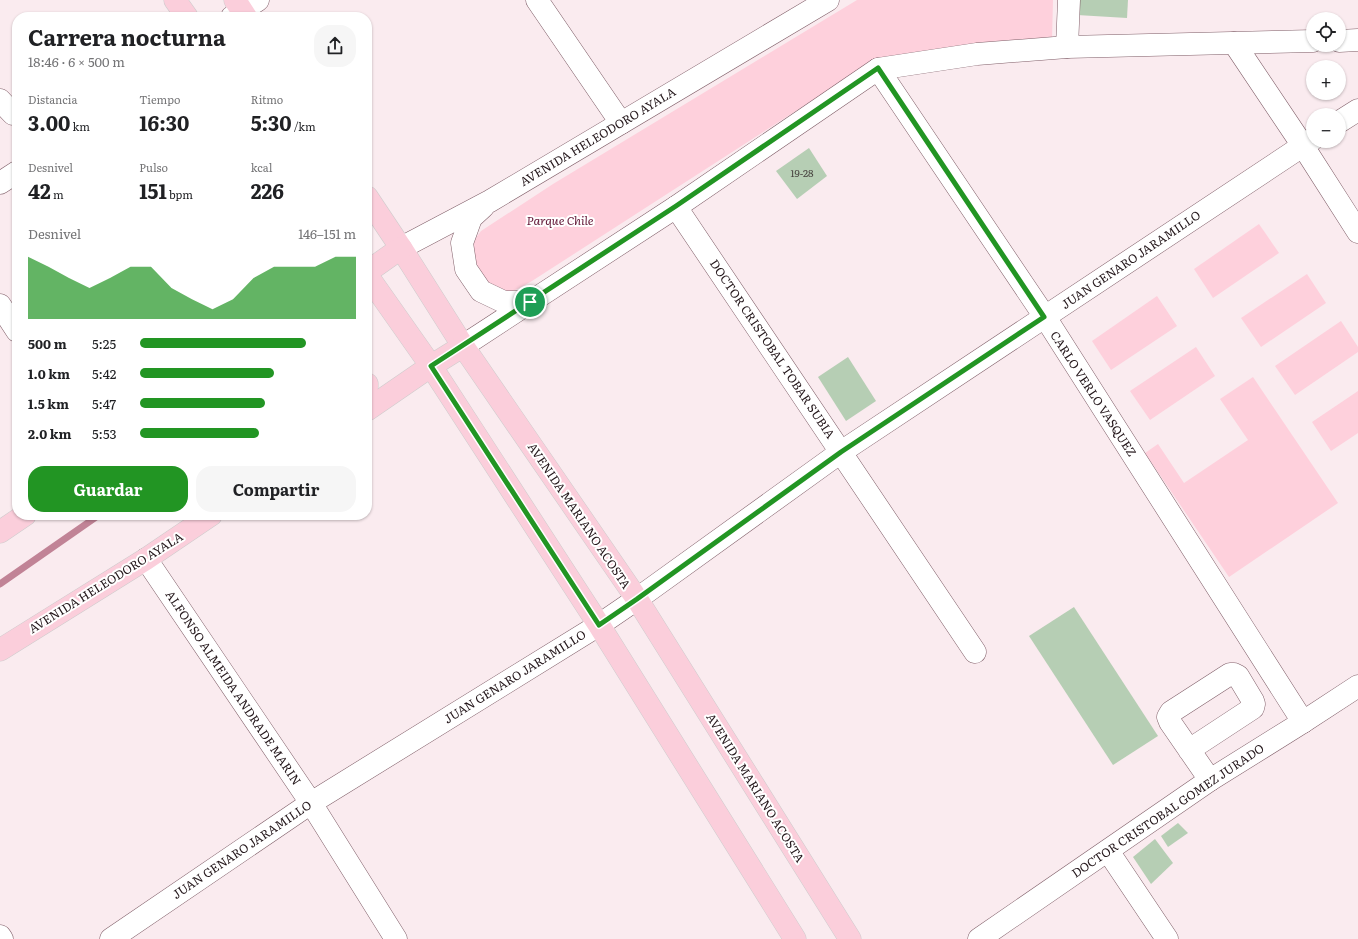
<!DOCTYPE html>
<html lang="es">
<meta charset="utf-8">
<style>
:root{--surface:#fff;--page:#f6f6f6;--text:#202124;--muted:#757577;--accent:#229523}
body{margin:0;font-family:Literata,serif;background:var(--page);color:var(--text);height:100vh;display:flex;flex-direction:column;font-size:15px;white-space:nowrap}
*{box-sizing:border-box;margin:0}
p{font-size:13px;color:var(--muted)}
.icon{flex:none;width:22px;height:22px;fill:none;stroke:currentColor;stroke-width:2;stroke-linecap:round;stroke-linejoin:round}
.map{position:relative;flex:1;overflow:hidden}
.details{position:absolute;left:12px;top:12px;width:360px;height:508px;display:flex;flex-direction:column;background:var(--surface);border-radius:16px;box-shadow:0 1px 3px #0004}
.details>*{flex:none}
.fabs{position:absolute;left:1306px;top:12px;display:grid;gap:8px}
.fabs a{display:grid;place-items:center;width:40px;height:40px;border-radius:50%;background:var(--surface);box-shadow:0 1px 3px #0004;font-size:20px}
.pin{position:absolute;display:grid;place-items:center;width:34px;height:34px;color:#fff;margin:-17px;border:2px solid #fff;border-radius:50%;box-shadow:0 1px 4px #0007}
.round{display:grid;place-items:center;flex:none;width:42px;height:42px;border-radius:16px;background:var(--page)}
.overview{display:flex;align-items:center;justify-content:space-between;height:68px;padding:0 16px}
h1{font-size:22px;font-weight:700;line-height:30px}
.metrics{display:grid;grid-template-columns:repeat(3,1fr);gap:6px;height:68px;padding:4px 16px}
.metrics div{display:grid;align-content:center}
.metrics b{font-size:20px;font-weight:700}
.metrics small{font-size:11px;font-weight:400}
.metrics p{font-size:11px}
.chart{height:112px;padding:8px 16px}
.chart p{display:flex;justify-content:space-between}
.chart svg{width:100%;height:72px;margin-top:4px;fill:var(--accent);opacity:.7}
.action{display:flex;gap:8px;margin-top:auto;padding:8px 16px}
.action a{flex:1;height:46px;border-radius:16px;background:var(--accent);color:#fff;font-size:16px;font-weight:700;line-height:46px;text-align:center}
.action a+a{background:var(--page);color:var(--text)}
ul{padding:0 16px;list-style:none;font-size:13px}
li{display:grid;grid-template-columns:64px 48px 1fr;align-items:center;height:30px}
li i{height:10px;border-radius:5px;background:var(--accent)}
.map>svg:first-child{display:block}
.green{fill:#fed0dc}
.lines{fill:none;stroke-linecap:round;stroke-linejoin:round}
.stream{stroke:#c18396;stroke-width:7}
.building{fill:#b6ceb4}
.minor-casing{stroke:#805f69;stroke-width:23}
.major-casing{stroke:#cfcccd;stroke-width:23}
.minor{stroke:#fff;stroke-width:22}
.major{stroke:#fbcedb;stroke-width:22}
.route-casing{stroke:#fff;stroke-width:8}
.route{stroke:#229523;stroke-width:5}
.labels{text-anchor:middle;stroke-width:4;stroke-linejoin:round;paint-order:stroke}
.number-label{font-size:10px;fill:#484440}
.street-label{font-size:12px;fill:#23161a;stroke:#fff}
.park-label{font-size:12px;font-style:italic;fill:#611535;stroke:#fff}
</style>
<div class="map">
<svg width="1358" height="939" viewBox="0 0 1358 939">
<rect width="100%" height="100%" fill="#faebef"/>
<g class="green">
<path d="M857 0H1053L1052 40 878 58 532 281C512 292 510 295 487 290L469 247 481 231 553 184Z"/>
<polygon points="1259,224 1279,253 1213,298 1194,269"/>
<polygon points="1307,274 1326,303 1261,347 1241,318"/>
<polygon points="1157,296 1177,326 1111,370 1092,341"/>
<polygon points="1341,321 1358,347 1358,352 1295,395 1275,366"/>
<polygon points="1196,347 1215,376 1150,420 1130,391"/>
<polygon points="1253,377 1338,503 1229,577 1145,453 1158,444 1184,483 1248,440 1220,399"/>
<polygon points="1358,391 1358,433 1331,451 1312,422"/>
</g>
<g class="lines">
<polyline class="stream" points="0,584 99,515"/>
</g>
<g class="building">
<polygon points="1078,0 1128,0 1127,18 1077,15"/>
<polygon points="809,148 827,176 797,199 776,171"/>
<polygon points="848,357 876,401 846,421 818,377"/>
<polygon points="1074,607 1158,736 1113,765 1029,636"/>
<polygon points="1178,823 1188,833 1168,847 1161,836"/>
<polygon points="1155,839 1173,863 1151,884 1133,857"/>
</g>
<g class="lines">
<g class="minor-casing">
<g id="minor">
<polyline points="537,0 621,123"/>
<polyline points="232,17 258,0"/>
<polyline points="1339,41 1358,40"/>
<polyline points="1234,43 1303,146 1358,232"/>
<polyline points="1067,47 1069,0"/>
<polyline points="878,69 1045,317 1303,722"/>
<polyline points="0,100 13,114 17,114"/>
<polyline points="1339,122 1358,110"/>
<polyline points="0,183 17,172"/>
<polyline points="483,207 471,218 462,243 466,269 481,291 504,302 530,302"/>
<polyline points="676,207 975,652"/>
<polyline points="401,248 490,201 828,0"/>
<polyline points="0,305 17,331"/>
<polyline points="463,346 676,207 878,69 977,54 1067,47 1313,41"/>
<polyline points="146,559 311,803 396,939"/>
<polyline points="1189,750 1253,708 1254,704 1253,701 1238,676 1234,674 1230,674 1171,712 1168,717 1170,722 1210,780"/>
<polyline points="1108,851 1167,939"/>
<polyline points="0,936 2,939"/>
<polyline points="111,939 311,803 599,625 637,599 841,452 1313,139"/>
<polyline points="979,939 1210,780 1303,722 1358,686"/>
</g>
</g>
<g class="major-casing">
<g id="major">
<polyline points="175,0 187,17"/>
<polyline points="235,0 246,17"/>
<polyline points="367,197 401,248 463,346 637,599 850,939"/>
<polyline points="367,272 401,248"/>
<polyline points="367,275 431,366 599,625 795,939"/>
<polyline points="367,384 367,387"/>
<polyline points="367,410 431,366 463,346"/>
<polyline points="0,532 25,515"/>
<polyline points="0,650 146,559 211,515"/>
</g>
</g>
<use href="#minor" class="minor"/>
<use href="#major" class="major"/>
</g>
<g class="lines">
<g class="route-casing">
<polygon id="route" points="878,68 1044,317 841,452 637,599 599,625 431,366 676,206"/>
</g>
<use href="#route" class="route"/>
</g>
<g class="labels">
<g class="number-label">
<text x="802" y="177">19-28</text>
</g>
<g class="street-label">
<text transform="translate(598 137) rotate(-31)" y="4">AVENIDA HELEODORO AYALA</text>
<text transform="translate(1131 260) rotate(-34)" y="4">JUAN GENARO JARAMILLO</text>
<text transform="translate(772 349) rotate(56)" y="4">DOCTOR CRISTOBAL TOBAR SUBIA</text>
<text transform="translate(1093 394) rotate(57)" y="4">CARLO VERLO VASQUEZ</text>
<text transform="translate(579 516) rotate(56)" y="4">AVENIDA MARIANO ACOSTA</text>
<text transform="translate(106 583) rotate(-32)" y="4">AVENIDA HELEODORO AYALA</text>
<text transform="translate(515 677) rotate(-32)" y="4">JUAN GENARO JARAMILLO</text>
<text transform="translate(233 688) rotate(56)" y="4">ALFONSO ALMEIDA ANDRADE MARIN</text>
<text transform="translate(755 788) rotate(58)" y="4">AVENIDA MARIANO ACOSTA</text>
<text transform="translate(1168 811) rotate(-34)" y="4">DOCTOR CRISTOBAL GOMEZ JURADO</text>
<text transform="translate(242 850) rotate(-34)" y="4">JUAN GENARO JARAMILLO</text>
</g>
<g class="park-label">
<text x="560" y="225">Parque Chile</text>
</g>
</g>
</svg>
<div class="fabs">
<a><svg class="icon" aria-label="locate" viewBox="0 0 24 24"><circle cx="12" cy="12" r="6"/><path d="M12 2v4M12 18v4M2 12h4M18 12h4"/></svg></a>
<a>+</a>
<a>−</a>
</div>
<div class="pin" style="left:530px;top:302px;background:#1e9e55"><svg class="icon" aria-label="arrive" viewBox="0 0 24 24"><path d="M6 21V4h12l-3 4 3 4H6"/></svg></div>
<section class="details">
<div class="overview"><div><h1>Carrera nocturna</h1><p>18:46 · 6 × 500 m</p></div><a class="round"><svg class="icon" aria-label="share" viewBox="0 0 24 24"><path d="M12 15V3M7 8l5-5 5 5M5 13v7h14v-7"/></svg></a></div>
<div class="metrics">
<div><p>Distancia</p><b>3.00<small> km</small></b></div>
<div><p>Tiempo</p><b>16:30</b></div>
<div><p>Ritmo</p><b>5:30<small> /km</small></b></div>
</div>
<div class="metrics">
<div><p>Desnivel</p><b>42<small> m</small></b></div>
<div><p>Pulso</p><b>151<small> bpm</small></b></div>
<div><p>kcal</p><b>226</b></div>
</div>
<div class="chart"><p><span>Desnivel</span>146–151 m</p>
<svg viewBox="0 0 160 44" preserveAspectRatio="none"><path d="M0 44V6L10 12L20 19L30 25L40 19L50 12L60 12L70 25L80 32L90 38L100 32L110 19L120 12L130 12L140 12L150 6L160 6V44z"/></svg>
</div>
<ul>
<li><b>500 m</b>5:25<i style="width:77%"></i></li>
<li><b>1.0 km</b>5:42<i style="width:62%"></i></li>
<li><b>1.5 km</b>5:47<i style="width:58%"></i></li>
<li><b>2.0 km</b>5:53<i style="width:55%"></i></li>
</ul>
<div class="action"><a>Guardar</a><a>Compartir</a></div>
</section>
</div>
